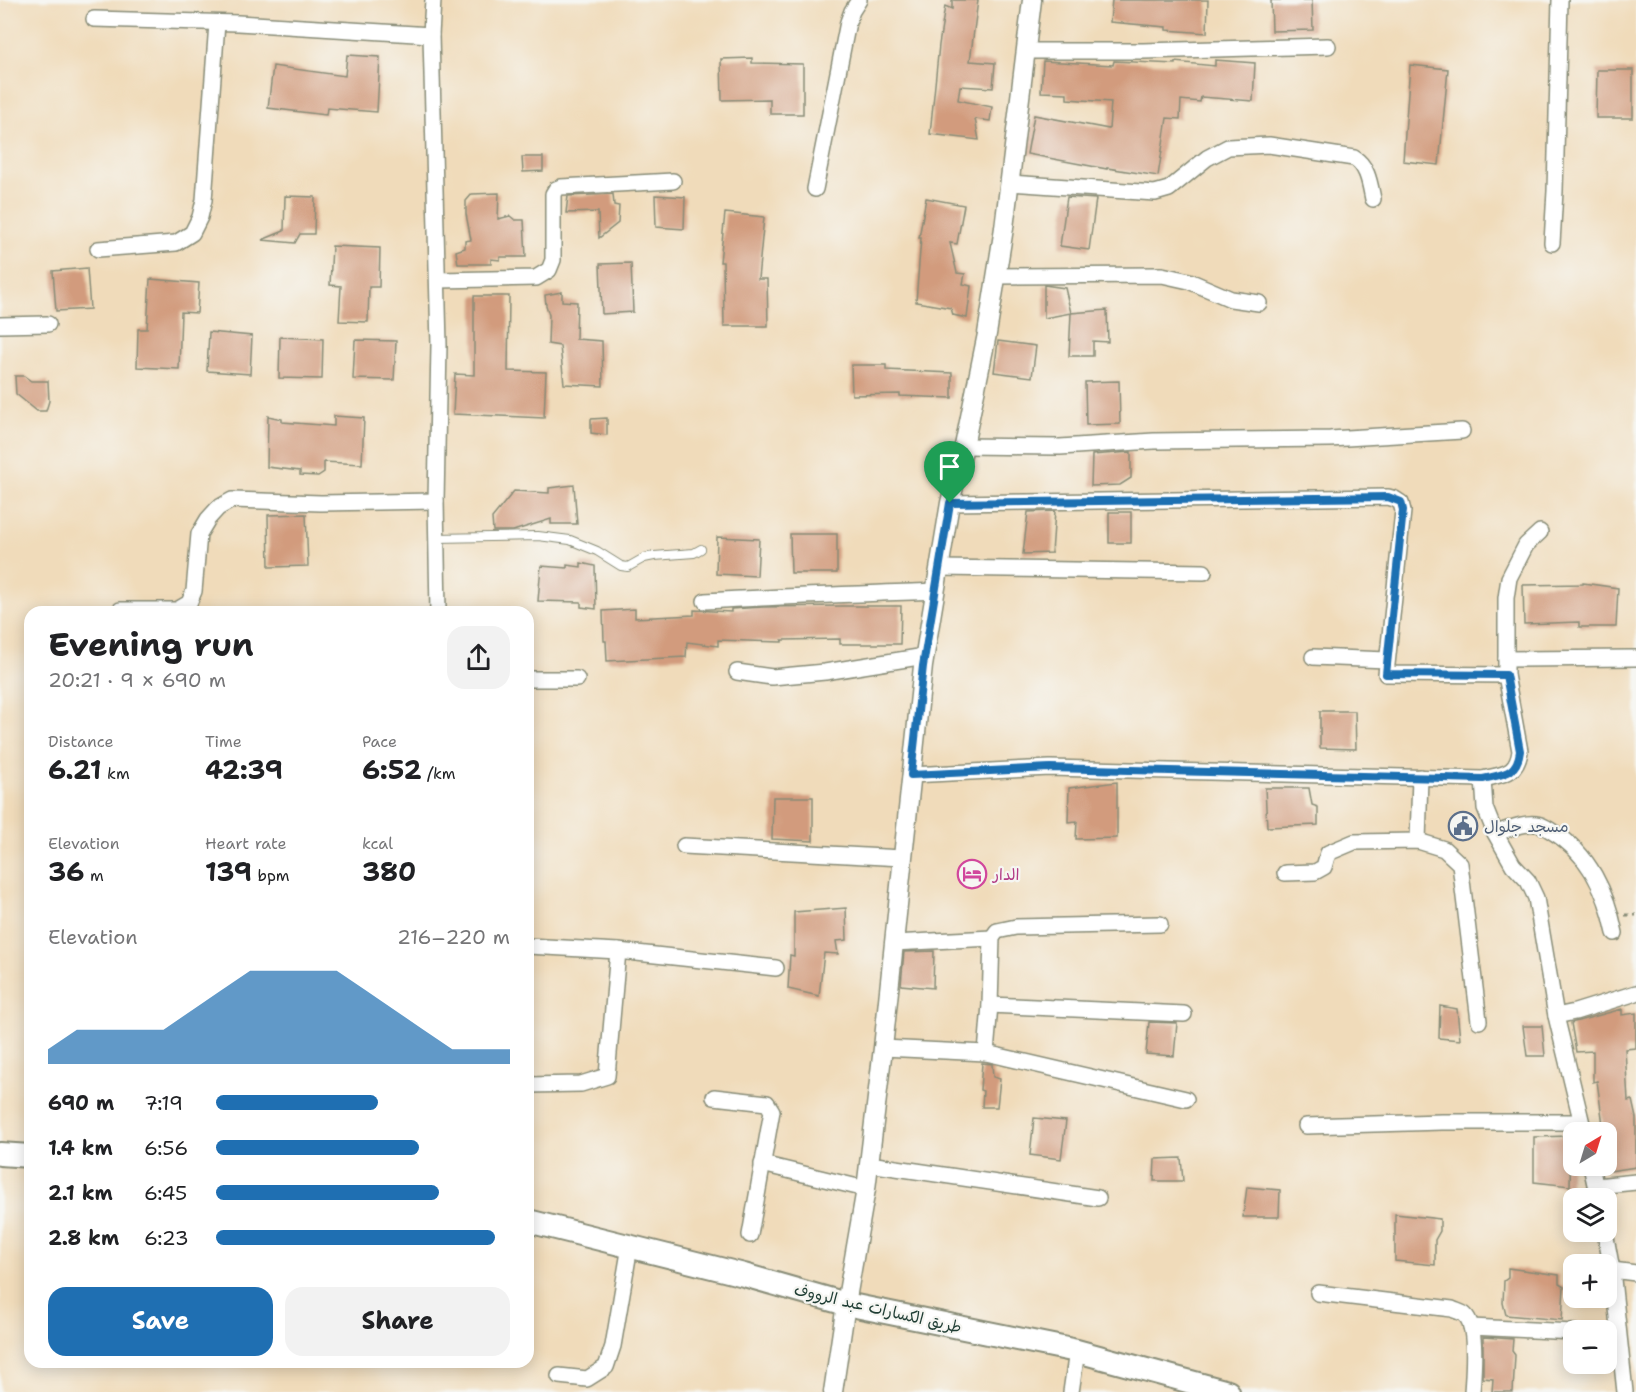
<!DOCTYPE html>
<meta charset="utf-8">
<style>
:root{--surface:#fff;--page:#f2f2f2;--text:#202124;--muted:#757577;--accent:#1f6fb2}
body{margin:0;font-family:"Shantell Sans","Playpen Sans Arabic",sans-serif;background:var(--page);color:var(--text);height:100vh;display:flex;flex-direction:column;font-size:22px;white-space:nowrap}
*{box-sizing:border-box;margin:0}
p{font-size:20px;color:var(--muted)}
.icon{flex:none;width:33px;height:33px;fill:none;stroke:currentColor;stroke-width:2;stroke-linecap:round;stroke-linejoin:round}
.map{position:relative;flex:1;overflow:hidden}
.side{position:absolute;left:24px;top:606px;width:510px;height:762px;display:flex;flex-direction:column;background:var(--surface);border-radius:18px;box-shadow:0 3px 15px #0003}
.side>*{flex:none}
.needle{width:39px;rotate:38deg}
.tools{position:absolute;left:1563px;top:1122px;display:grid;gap:12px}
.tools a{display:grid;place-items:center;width:54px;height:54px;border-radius:12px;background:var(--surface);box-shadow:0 3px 15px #0003;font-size:30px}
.pin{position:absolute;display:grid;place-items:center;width:51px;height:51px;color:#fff;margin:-62px -26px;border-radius:50% 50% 50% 0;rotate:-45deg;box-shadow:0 0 6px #0007}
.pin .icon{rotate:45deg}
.round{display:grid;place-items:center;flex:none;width:63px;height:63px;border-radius:18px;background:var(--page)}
.head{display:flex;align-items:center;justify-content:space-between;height:102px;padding:0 24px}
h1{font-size:33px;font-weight:700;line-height:45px}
.metrics{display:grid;grid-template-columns:repeat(3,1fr);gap:9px;height:102px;padding:6px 24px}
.metrics div{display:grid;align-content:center}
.metrics b{font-size:26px;font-weight:700}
.metrics small{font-size:16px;font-weight:400}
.metrics p{font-size:16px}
.chart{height:168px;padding:12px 24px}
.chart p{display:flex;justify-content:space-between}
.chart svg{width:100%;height:108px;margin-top:6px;fill:var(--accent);opacity:.7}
.button{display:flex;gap:12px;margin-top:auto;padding:12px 24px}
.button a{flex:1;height:69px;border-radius:18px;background:var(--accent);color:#fff;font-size:24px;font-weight:700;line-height:69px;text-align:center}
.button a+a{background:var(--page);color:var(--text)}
ul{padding:0 24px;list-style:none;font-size:20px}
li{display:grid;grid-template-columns:96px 72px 1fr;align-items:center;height:45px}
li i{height:15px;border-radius:8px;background:var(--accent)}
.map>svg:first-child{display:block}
.building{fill:#d29b7d}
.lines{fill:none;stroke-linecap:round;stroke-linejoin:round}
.service-casing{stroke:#888c77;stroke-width:10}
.minor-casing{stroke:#888c77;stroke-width:18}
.tertiary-casing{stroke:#888c77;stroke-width:21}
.primary-casing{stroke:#888c77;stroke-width:26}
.path{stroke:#888c77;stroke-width:3;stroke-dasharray:4.5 4.5;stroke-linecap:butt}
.service{stroke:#fff;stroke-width:8}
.minor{stroke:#fff;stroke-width:15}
.tertiary{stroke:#fff;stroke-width:18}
.primary{stroke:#fff;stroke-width:22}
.route-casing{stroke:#fff;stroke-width:12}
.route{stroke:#1f6fb2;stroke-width:8}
.labels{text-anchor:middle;stroke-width:4.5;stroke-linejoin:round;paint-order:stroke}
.service-label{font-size:16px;fill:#4e5e75;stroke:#f6f6f2;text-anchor:start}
.hotel-label{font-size:16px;fill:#b23c85;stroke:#f6f6f2;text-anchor:start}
.street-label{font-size:16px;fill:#1f3d34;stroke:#f6f6f2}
</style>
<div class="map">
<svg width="1636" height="1392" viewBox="0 0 1636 1392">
<rect width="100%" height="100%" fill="#f6f6f2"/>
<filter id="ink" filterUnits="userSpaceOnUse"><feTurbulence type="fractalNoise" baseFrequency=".0167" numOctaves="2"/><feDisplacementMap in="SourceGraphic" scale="12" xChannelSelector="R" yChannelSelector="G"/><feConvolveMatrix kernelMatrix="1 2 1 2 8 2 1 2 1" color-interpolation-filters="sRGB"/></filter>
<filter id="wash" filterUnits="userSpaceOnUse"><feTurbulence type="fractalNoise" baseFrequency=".008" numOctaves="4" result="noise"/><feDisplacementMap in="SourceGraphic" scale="24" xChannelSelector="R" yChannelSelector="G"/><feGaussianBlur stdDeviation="1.35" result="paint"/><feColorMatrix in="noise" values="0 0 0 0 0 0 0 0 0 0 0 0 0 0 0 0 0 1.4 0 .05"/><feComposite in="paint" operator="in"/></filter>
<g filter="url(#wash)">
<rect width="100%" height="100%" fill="#f0dbba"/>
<g id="blocks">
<g class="building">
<polygon points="952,0 978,0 970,61 995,63 993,88 960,86 958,100 992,107 990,121 975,119 979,140 930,134 939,45 945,6 952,9"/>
<polygon points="1112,0 1208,0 1207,33 1166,30 1166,27 1110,22"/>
<polygon points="1271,0 1312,0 1313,30 1272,31"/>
<polygon points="347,55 380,57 377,112 327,108 326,115 268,108 273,66 345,76"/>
<polygon points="752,58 752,63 803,64 803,114 770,114 770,99 722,100 721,59"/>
<polygon points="1215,60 1255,63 1253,101 1201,97 1200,102 1181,100 1180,119 1167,118 1158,176 1107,168 1107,169 1027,154 1034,115 1109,129 1111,102 1067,99 1067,93 1041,92 1043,61 1113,65 1114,61 1175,64 1175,62 1215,66"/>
<polygon points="1410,65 1448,69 1439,165 1403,161"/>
<polygon points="1597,70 1633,70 1633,118 1596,118"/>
<polygon points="522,157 543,157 543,171 523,172"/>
<polygon points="499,193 498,219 510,216 515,220 524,220 526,257 500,257 500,260 491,259 491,264 458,264 456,251 465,248 465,241 471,240 466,214 466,201 472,194"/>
<polygon points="613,194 614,205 619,206 618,223 599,238 598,212 566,213 568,196"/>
<polygon points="655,195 685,197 684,229 656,227"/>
<polygon points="285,196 315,197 314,234 300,234 295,243 262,240 284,231"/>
<polygon points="1067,197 1096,199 1089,250 1060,246"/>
<polygon points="926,198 964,205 957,244 950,243 957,273 965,274 963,284 971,286 967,318 953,315 951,308 916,302 921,238 919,238"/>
<polygon points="725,213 764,217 758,279 767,279 768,326 724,326 723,262 720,262"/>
<polygon points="332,246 380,248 379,287 369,287 368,322 339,321 341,286 330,285"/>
<polygon points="631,263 633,312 602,314 600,264"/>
<polygon points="87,268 90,309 56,311 53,271"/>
<polygon points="150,279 199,283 197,313 181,312 179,369 137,367 138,329 147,329"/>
<polygon points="1044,285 1065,288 1071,313 1044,318"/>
<polygon points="562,292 562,301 577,302 576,339 602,341 603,386 564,384 560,346 548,344 549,315 546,305 545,295"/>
<polygon points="474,296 509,296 508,371 546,372 544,418 453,414 455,374 474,375"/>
<polygon points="1107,310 1108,342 1093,341 1093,356 1069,356 1071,313"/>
<polygon points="209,332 252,336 250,374 207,371"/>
<polygon points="280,337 323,339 322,379 279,378"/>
<polygon points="355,340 396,341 394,380 353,379"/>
<polygon points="998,341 1036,346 1032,377 994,372"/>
<polygon points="851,365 886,365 886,370 952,373 952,398 900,396 900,394 852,395"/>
<polygon points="15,376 24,376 31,381 48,381 49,401 46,411 37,411 16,394"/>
<polygon points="1119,381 1120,424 1086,425 1085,382"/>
<polygon points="268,416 282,419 282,422 334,426 334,416 364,418 362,464 324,462 324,472 318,476 300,475 300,471 267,467"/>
<polygon points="607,418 607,435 591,433 591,419"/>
<polygon points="1131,452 1131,478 1120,485 1091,486 1092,455"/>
<polygon points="574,485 577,524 551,524 551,519 513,531 493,531 492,518 514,491 549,493 549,488"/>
<polygon points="1055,511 1052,553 1023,554 1028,512"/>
<rect x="1109" y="512" width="22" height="31"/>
<polygon points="306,514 308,566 269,567 268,515"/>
<polygon points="790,534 837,534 837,573 791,573"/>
<polygon points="717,537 759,539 757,576 716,574"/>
<polygon points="581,563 595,566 596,609 581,607 581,602 538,601 541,566 567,568 567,565 581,567"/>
<polygon points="1583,583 1618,588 1616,627 1579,627 1579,622 1524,624 1523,585 1583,584"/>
<polygon points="840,606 901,606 900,644 840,644 840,639 782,640 782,642 718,640 718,646 687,642 686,657 607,661 606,641 604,641 603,611 635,609 635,618 694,615 694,610 731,612 731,609 763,607"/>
<polygon points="1320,711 1355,711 1356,749 1320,748"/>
<polygon points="1117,782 1117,838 1076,839 1077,821 1068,822 1069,788"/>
<polygon points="1265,788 1309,788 1312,805 1318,807 1318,825 1267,827"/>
<polygon points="773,797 813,797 813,841 772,839"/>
<polygon points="846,908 847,940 836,941 838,954 824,953 819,996 788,989 790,955 794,956 794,912"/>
<polygon points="934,951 933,988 901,985 904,952"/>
<polygon points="1440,1006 1457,1009 1460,1040 1439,1038"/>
<polygon points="1622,1009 1622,1015 1636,1013 1636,1048 1625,1049 1628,1101 1632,1100 1636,1118 1636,1167 1610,1171 1606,1149 1606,1132 1604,1132 1597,1081 1593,1082 1593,1051 1576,1052 1571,1023"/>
<polygon points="1149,1022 1177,1023 1174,1056 1146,1054"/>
<polygon points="1523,1026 1542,1026 1545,1056 1527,1056"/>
<polygon points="982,1063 992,1064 993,1077 1000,1079 997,1107 982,1107 983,1091 980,1090"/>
<polygon points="1034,1118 1066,1121 1061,1159 1030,1155"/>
<polygon points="1571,1136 1570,1186 1534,1182 1534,1137"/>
<polygon points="1181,1158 1183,1181 1154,1181 1155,1159"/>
<polygon points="1247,1187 1280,1190 1279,1217 1243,1217"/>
<polygon points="1395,1214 1440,1219 1440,1231 1435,1240 1435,1265 1395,1261"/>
<polygon points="1508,1268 1559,1275 1559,1284 1564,1287 1562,1320 1506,1315 1503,1303 1504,1281 1508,1278"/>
<polygon points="1483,1337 1513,1339 1512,1351 1515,1355 1513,1392 1492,1392 1493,1379 1483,1378"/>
</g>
</g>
</g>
<g filter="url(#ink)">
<use href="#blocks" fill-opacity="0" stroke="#888c77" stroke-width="1.5"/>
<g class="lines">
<g class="service-casing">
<polyline id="service" points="437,538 538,536 570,540 597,551 621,566 628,567 644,558 654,556 694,553 701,549"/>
</g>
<g class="minor-casing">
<g id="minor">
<polyline points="433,0 431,35 439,345 436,501 438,612"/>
<polyline points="94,19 238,23 431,35"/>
<polyline points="1026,51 1143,51 1328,46"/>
<path d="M1010 183 1155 193 1169 189 1207 158 1228 147 1269 145 1354 158C1368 166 1370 185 1373 199"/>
<polyline points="815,189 848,22 852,11 859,0"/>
<polyline points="1552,243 1555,191 1560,0"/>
<polyline points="98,249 176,243 192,233 200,217 204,200 217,23"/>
<polyline points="996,276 1162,275 1189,281 1231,299 1259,303"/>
<polyline points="438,280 536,278 549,270 553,260 553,194 556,189 561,187 673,181"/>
<polyline points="0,325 48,324"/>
<polyline points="964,446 1060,447 1154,441 1330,439 1462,431"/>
<polyline points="950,503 1388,497 1395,499 1401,503 1403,511 1386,674 1506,675"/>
<polyline points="939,568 1204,572"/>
<path d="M705 601C781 596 859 594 936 591"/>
<polyline points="120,610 177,610 189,603 194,591 199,534 208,519 218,508 232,500 321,503 436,501"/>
<polyline points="1313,657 1387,660"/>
<polyline points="1506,659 1636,658"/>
<polyline points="737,672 772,677 825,672 925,656"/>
<polyline points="528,679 577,679"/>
<path d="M911 775 1050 768 1483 779C1503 774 1517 775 1520 751L1506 675V598L1509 578 1526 545 1540 532"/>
<polyline points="1483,779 1485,808 1495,833 1513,865 1528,881 1536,898 1556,1016 1584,1132"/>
<path d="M1495 833C1507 830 1524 822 1536 824 1542 824 1548 829 1553 832 1589 853 1607 894 1615 933"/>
<polyline points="1418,841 1420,777"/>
<polyline points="684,846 902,858"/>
<polyline points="1285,873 1315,872 1324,867 1328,853 1354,842 1418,841 1444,849 1460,864 1479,1021"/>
<polyline points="893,943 992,938"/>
<polyline points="528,946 618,951 776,968"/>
<polyline points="990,1005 1184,1014"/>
<polyline points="1556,1016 1575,1012 1636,993"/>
<polyline points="883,1048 986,1053 1186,1099"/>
<polyline points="986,1053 990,1005 992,938 997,931 1016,927 1160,924"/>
<polyline points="528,1085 581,1084 607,1076 618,951"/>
<polyline points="714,1097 767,1103 772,1111 750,1235"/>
<polyline points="1306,1126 1442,1122 1581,1122"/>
<polyline points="762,1164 866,1189"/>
<polyline points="869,1164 1098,1198"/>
<polyline points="1591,1166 1598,1198"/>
<polyline points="1596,1186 1636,1182"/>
<polyline points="1605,1232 1612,1270 1625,1392"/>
<polyline points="1612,1270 1636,1273"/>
<path d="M1318 1293 1452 1309C1456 1311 1462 1312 1465 1315 1478 1327 1473 1375 1472 1392"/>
<polyline points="1471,1327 1574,1332"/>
<polyline points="559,1376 587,1379 606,1367 613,1346 630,1246"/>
<polyline points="1071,1392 1077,1351"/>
</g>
</g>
<g class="tertiary-casing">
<polyline id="tertiary" points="833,1392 846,1304 866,1189 883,1048 923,666 950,503 964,446 987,334 1004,228 1032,0"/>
</g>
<g class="primary-casing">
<g id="primary">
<polyline points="0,1154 30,1156"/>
<polyline points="528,1221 744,1275 846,1304 1077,1351 1228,1392"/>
</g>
</g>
<polyline class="path" points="1625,915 1636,915"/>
<use href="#service" class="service"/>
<use href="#minor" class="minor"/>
<use href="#tertiary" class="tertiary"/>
<use href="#primary" class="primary"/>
</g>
</g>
<g class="lines" filter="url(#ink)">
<g class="route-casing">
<path id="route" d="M1388 497 1401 502 1403 510 1386 674 1506 675 1520 751C1517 775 1503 774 1483 779L1050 768 911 775 923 666 950 503Z"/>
</g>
<use href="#route" class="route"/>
</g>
<defs>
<g id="civic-ring" transform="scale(1.5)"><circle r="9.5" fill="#f6f6f2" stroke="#5c6f8a" stroke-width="1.5"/><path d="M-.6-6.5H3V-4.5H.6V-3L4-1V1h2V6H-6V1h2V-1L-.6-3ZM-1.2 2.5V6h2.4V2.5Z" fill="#5c6f8a"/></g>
<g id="hotel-ring" transform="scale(1.5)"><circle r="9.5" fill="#f6f6f2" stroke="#d1479c" stroke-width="1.5"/><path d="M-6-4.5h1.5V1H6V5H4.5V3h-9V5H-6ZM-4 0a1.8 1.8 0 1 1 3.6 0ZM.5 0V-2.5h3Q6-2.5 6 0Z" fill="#d1479c"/></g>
</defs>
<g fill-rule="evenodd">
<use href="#civic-ring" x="1463" y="826"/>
<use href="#hotel-ring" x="972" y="874"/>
</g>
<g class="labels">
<g class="service-label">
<text x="1484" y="832">مسجد جلوال</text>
</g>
<g class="hotel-label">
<text x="993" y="880">الدار</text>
</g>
<g class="street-label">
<text transform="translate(878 1308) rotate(13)" y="6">طريق الكسارات عبد الرووف</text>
</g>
</g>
</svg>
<div class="tools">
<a><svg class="needle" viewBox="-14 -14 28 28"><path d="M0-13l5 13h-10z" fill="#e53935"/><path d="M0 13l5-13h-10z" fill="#757577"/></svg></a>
<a><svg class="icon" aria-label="layers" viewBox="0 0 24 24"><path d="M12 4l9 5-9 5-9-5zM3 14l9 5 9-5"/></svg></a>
<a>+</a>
<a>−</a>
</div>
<div class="pin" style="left:950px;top:503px;background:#1e9e55"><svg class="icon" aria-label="arrive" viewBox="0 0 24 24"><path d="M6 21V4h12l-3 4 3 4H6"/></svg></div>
<section class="side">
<div class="head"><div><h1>Evening run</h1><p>20:21 · 9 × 690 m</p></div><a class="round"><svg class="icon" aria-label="share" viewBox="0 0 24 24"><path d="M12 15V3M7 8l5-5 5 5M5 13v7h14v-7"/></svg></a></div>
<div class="metrics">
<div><p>Distance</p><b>6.21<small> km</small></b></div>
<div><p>Time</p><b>42:39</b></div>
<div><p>Pace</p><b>6:52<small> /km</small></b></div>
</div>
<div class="metrics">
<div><p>Elevation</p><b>36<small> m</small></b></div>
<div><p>Heart rate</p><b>139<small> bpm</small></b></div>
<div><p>kcal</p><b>380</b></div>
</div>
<div class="chart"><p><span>Elevation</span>216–220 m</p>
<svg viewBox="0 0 160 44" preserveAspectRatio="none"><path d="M0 44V38L10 30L20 30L30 30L40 30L50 22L60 14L70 6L80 6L90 6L100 6L110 14L120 22L130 30L140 38L150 38L160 38V44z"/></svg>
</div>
<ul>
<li><b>690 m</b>7:19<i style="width:55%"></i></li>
<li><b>1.4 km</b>6:56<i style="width:69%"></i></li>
<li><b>2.1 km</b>6:45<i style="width:76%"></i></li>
<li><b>2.8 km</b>6:23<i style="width:95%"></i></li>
</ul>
<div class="button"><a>Save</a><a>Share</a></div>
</section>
</div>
